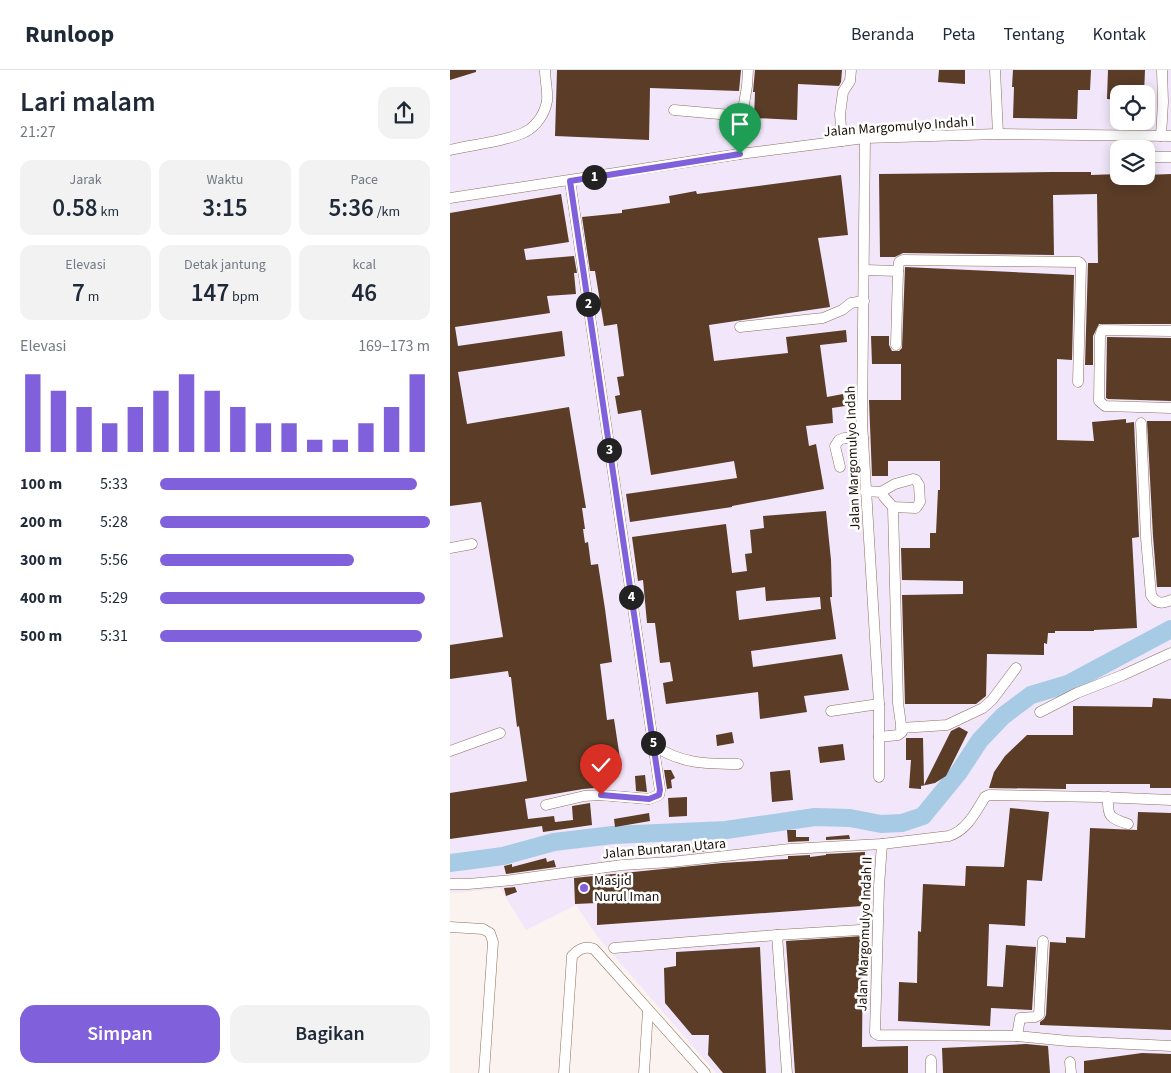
<!DOCTYPE html>
<html lang="id">
<meta charset="utf-8">
<style>
:root{--surface:#fff;--page:#f2f2f3;--text:#1f2937;--muted:#747a83;--line:#e0e1e3;--accent:#8161db}
body{margin:0;font-family:"Source Sans 3",sans-serif;background:var(--page);color:var(--text);height:100vh;display:flex;flex-direction:column;font-size:19px;white-space:nowrap}
*{box-sizing:border-box;margin:0}
p{font-size:16px;color:var(--muted)}
.icon{flex:none;width:28px;height:28px;fill:none;stroke:currentColor;stroke-width:2;stroke-linecap:round;stroke-linejoin:round}
.map{position:relative;flex:1;overflow:hidden}
.drawer{display:flex;flex-direction:column;background:var(--surface);width:450px}
.drawer>*{flex:none}
.controls{position:absolute;left:660px;top:15px;display:grid;gap:10px}
.controls a{display:grid;place-items:center;width:45px;height:45px;border-radius:10px;background:var(--surface);box-shadow:0 2px 12px #0003;font-size:25px}
.pin{position:absolute;display:grid;place-items:center;width:42px;height:42px;color:#fff;margin:-51px -21px;border-radius:50% 50% 50% 0;rotate:-45deg;box-shadow:0 0 5px #0007}
.pin .icon{rotate:45deg}
.km{position:absolute;width:25px;height:25px;margin:-12px;border-radius:50%;background:#222;color:#fff;font-size:14px;line-height:25px;text-align:center}
.round{display:grid;place-items:center;flex:none;width:52px;height:52px;border-radius:15px;background:var(--page)}
.summary{display:flex;align-items:center;justify-content:space-between;height:85px;padding:0 20px}
h1{font-size:28px;font-weight:600;line-height:38px}
.metrics{display:grid;grid-template-columns:repeat(3,1fr);gap:8px;height:85px;padding:5px 20px}
.metrics div{display:grid;align-content:center;border-radius:12px;background:var(--page);text-align:center}
.metrics b{font-size:25px;font-weight:600}
.metrics small{font-size:14px;font-weight:400}
.metrics p{font-size:14px}
.chart{height:140px;padding:10px 20px}
.chart p{display:flex;justify-content:space-between}
.chart svg{width:100%;height:90px;margin-top:5px;stroke:var(--accent);stroke-width:6}
.action{display:flex;gap:10px;margin-top:auto;padding:10px 20px}
.action a{flex:1;height:58px;border-radius:15px;background:var(--accent);color:#fff;font-size:20px;font-weight:600;line-height:58px;text-align:center}
.action a+a{background:var(--page);color:var(--text)}
ul{padding:0 20px;list-style:none;font-size:16px}
li{display:grid;grid-template-columns:80px 60px 1fr;align-items:center;height:38px}
li i{height:12px;border-radius:6px;background:var(--accent)}
header{display:flex;align-items:center;gap:30px;box-sizing:border-box;height:70px;padding:0 25px;background:var(--surface);border-bottom:1px solid var(--line)}
header strong{font-size:24px}
nav{display:flex;gap:28px;margin-inline-start:auto;font-size:18px}
main{display:flex;flex:1;min-height:0}
.map>svg:first-child{display:block}
.industrial{fill:#f1e6fa;fill-rule:evenodd}
.lines{fill:none;stroke-linecap:round;stroke-linejoin:round}
.river{stroke:#a7cae5;stroke-width:18}
.building{fill:#5a3c27;fill-rule:evenodd}
.minor-casing{stroke:#8f705b;stroke-width:11}
.minor{stroke:#fff;stroke-width:10}
.route-casing{stroke:#fff;stroke-width:10}
.route{stroke:#8161db;stroke-width:6}
.poi-dot{fill:#8161db;stroke:#fff;stroke-width:2}
.labels{text-anchor:middle;stroke-width:5;stroke-linejoin:round;paint-order:stroke}
.street-label{font-size:14px;fill:#1a0f07;stroke:#fff}
.poi-label{font-size:14px;fill:#1a0f07;stroke:#fff;text-anchor:start}
</style>
<header>
<strong>Runloop</strong>
<nav><a>Beranda</a><a>Peta</a><a>Tentang</a><a>Kontak</a></nav>
</header>
<main>
<section class="drawer">
<div class="summary"><div><h1>Lari malam</h1><p>21:27</p></div><a class="round"><svg class="icon" aria-label="share" viewBox="0 0 24 24"><path d="M12 15V3M7 8l5-5 5 5M5 13v7h14v-7"/></svg></a></div>
<div class="metrics">
<div><p>Jarak</p><b>0.58<small> km</small></b></div>
<div><p>Waktu</p><b>3:15</b></div>
<div><p>Pace</p><b>5:36<small> /km</small></b></div>
</div>
<div class="metrics">
<div><p>Elevasi</p><b>7<small> m</small></b></div>
<div><p>Detak jantung</p><b>147<small> bpm</small></b></div>
<div><p>kcal</p><b>46</b></div>
</div>
<div class="chart"><p><span>Elevasi</span>169–173 m</p>
<svg viewBox="0 0 160 44" preserveAspectRatio="none"><path d="M5 44V6M15 44V14M25 44V22M35 44V30M45 44V22M55 44V14M65 44V6M75 44V14M85 44V22M95 44V30M105 44V30M115 44V38M125 44V38M135 44V30M145 44V22M155 44V6"/></svg>
</div>
<ul>
<li><b>100 m</b>5:33<i style="width:95%"></i></li>
<li><b>200 m</b>5:28<i style="width:100%"></i></li>
<li><b>300 m</b>5:56<i style="width:72%"></i></li>
<li><b>400 m</b>5:29<i style="width:98%"></i></li>
<li><b>500 m</b>5:31<i style="width:97%"></i></li>
</ul>
<div class="action"><a>Simpan</a><a>Bagikan</a></div>
</section>
<div class="map">
<svg width="721" height="1003" viewBox="0 0 721 1003">
<rect width="100%" height="100%" fill="#faf3ef"/>
<path class="industrial" d="M0 0H721V1003H266L147 866 126 835 76 860 50 818 15 822 0 823ZM669 24H696V51H669ZM669 79H696V106H669Z"/>
<g class="lines">
<polyline class="river" points="0,793 53,786 104,772 163,765 276,760 365,747 400,748 431,754 452,753 473,746 509,702 530,670 553,646 581,625 618,614 721,559"/>
</g>
<g class="building">
<polygon points="0,0 26,0 26,2 0,10"/>
<polygon points="107,0 291,0 289,21 200,18 199,70 105,66"/>
<polygon points="305,0 392,0 391,12 389,16 348,14 347,50 304,48 305,22 303,22"/>
<polygon points="489,0 515,0 515,14 488,12"/>
<polygon points="563,0 641,0 640,20 628,20 627,49 563,48 564,17 562,17"/>
<polygon points="658,0 695,0 694,24 669,24 669,30 657,29"/>
<polygon points="603,102 641,102 641,105 669,104 669,106 721,104 721,254 649,254 643,266 643,295 635,295 638,193 648,193 647,124 603,125 604,185 453,183 445,187 430,187 429,104"/>
<polygon points="391,105 398,165 368,168 380,237 259,255 264,291 338,283 336,267 396,260 397,272 370,275 377,327 393,324 395,336 382,338 383,353 356,356 359,376 366,374 374,419 282,436 282,437 180,452 176,424 287,408 284,391 201,405 191,340 168,344 165,326 170,325 167,307 174,306 167,254 154,256 145,201 140,201 132,147 172,143 172,140 220,133 219,126 246,121 247,124"/>
<polygon points="111,124 119,172 74,179 76,190 124,186 127,203 124,203 126,224 97,226 100,243 5,257 8,276 112,261 115,286 8,302 17,354 119,337 136,438 132,438 135,459 133,459 135,473 138,472 141,495 148,494 155,539 162,592 150,594 157,650 164,649 171,695 155,698 157,717 133,719 75,729 78,749 104,746 105,752 123,750 122,736 140,733 142,755 93,762 92,756 0,769 0,723 77,711 69,656 67,657 61,607 59,607 58,601 0,609 0,575 53,567 31,432 0,436 0,143"/>
<polygon points="455,197 624,205 622,290 607,289 607,370 644,371 642,352 676,349 676,353 684,352 689,467 682,468 687,558 644,560 644,561 605,561 605,563 598,563 597,574 594,573 594,585 537,584 536,626 526,634 455,634 452,525 513,524 513,511 452,510 451,478 480,478 480,463 486,463 488,420 490,420 490,391 438,391 438,406 422,406 419,330 451,330 451,294 422,294 421,266 439,266 439,275 442,281 449,281 452,278"/>
<polygon points="657,267 721,268 721,331 658,329 656,328"/>
<polygon points="697,351 721,351 721,517 707,517 703,466"/>
<path d="M376 441 381 490 382 527H380L386 569 301 581 303 597 392 584 399 620 354 626 357 642 310 649 308 622 216 634 213 613 223 611 220 592 210 593 205 553H197L193 510 188 511 182 467 276 454 282 503 297 501 295 484 302 483 300 460 314 458 313 446ZM315 517 316 531 370 527 371 539 289 550 286 521Z"/>
<polygon points="703,628 721,629 721,718 700,718 700,714 616,714 616,719 539,718 544,702 555,686 577,665 623,665 623,636 702,637"/>
<polygon points="509,657 518,662 496,706 485,713 471,716 471,719 459,718 461,690 456,690 456,668 473,668 474,715 501,661"/>
<polygon points="282,662 284,673 267,676 266,665"/>
<polygon points="393,674 395,690 370,693 368,677"/>
<polygon points="214,700 221,700 225,708 221,710 222,718 217,719"/>
<polygon points="340,700 343,730 322,732 320,702"/>
<polygon points="195,705 197,722 186,721 185,706"/>
<polygon points="237,727 237,746 219,747 218,728"/>
<polygon points="560,738 599,742 592,811 577,810 575,856 539,854 537,916 553,917 556,875 586,877 582,940 541,938 540,956 448,951 449,912 467,913 468,861 471,862 473,814 515,816 516,796 554,797"/>
<polygon points="688,742 721,743 721,960 590,955 590,952 594,949 596,945 600,872 616,873 616,867 635,868 640,758 687,760"/>
<polygon points="199,743 200,751 165,757 164,749"/>
<polygon points="337,760 346,760 346,767 359,767 359,771 338,772"/>
<polygon points="399,765 400,769 376,770 376,767"/>
<polygon points="215,777 245,777 246,778 271,777 271,780 199,786 199,778"/>
<polygon points="415,782 412,836 147,855 147,833 125,834 124,808 272,793 338,789 338,786 341,786 360,785 360,787 376,785 376,784"/>
<polygon points="96,788 97,792 104,790 106,797 56,804 54,796 62,794 62,797"/>
<polygon points="65,817 67,822 56,826 54,818"/>
<polygon points="413,866 412,977 458,976 458,1003 345,1003 336,871"/>
<polygon points="310,877 316,1003 273,1003 258,985 259,965 242,965 215,933 214,898 226,896 226,882"/>
<polygon points="576,974 598,976 600,1003 493,1003 492,978"/>
<polygon points="692,983 721,984 721,1003 634,1003 634,991"/>
</g>
<g class="lines">
<g class="minor-casing">
<g id="minor">
<polyline points="545,0 548,64"/>
<polyline points="224,40 292,46 290,84"/>
<polyline points="292,46 297,16 298,0"/>
<polyline points="711,66 713,32 712,0"/>
<polyline points="415,68 412,353 429,634 429,707"/>
<polyline points="392,71 390,44 393,22 400,11 401,0"/>
<path d="M0 80C20 75 58 71 75 62 87 56 95 43 97 31 98 21 95 10 95 0"/>
<polyline points="696,87 721,87"/>
<polyline points="0,128 290,84 415,68 548,64 721,66"/>
<polyline points="415,200 448,201 446,275"/>
<polyline points="448,201 449,192 453,190 629,192 631,194 628,312"/>
<polyline points="290,257 373,248 392,240 401,233 414,231"/>
<polyline points="721,261 652,260 650,266 649,331 655,336 721,338"/>
<path d="M691 353 696 468 701 525C706 534 713 534 721 530"/>
<polyline points="390,397 385,376 389,370 394,368 413,368"/>
<polyline points="415,421 431,422 445,414 463,409 466,410 469,415 470,432 466,438 443,437 434,427 431,422"/>
<polyline points="0,478 22,474"/>
<polyline points="381,641 429,634"/>
<polyline points="590,642 627,623 673,605 721,583"/>
<polyline points="451,658 497,655 533,638 542,630 566,598"/>
<polyline points="429,667 448,665 452,662 448,633 443,437"/>
<path d="M203 675C231 694 256 694 288 694"/>
<polyline points="0,681 50,663"/>
<path d="M658 727C657 747 660 748 678 754"/>
<polyline points="96,735 134,726 151,725 199,729 209,725 210,720 120,111"/>
<polyline points="432,774 429,816 425,963 428,965 567,966 618,971 721,976"/>
<path d="M0 814H18L62 810 172 795 221 792 340 779 432 774 499 766C517 760 525 743 535 727L539 725 650 727 721 730"/>
<polyline points="0,857 33,859 40,863 43,872 34,1003"/>
<polyline points="327,865 410,860"/>
<polyline points="164,878 327,865 337,1003"/>
<polyline points="567,966 570,948 585,947 589,945 593,871"/>
<polyline points="481,990 481,1003"/>
<polyline points="620,992 621,1003"/>
<path d="M114 1003 122 886C129 879 134 876 144 879L255 1003"/>
<polyline points="194,1003 198,940"/>
</g>
</g>
<use href="#minor" class="minor"/>
</g>
<g class="lines">
<g class="route-casing">
<polyline id="route" points="151,725 199,729 209,725 210,720 120,111 290,84"/>
</g>
<use href="#route" class="route"/>
</g>
<circle class="poi-dot" cx="134" cy="818" r="5"/>
<g class="labels">
<g class="street-label">
<text transform="translate(449 56) rotate(-4)" y="5">Jalan Margomulyo Indah I</text>
<text transform="translate(402 388) rotate(-92)" y="5">Jalan Margomulyo Indah</text>
<text transform="translate(214 778) rotate(-5)" y="5">Jalan Buntaran Utara</text>
<text transform="translate(414 864) rotate(-88)" y="5">Jalan Margomulyo Indah II</text>
</g>
<g class="poi-label">
<text x="144" y="815">Masjid<tspan x="144" dy="16">Nurul Iman</tspan></text>
</g>
</g>
</svg>
<div class="controls">
<a><svg class="icon" aria-label="locate" viewBox="0 0 24 24"><circle cx="12" cy="12" r="6"/><path d="M12 2v4M12 18v4M2 12h4M18 12h4"/></svg></a>
<a><svg class="icon" aria-label="layers" viewBox="0 0 24 24"><path d="M12 4l9 5-9 5-9-5zM3 14l9 5 9-5"/></svg></a>
</div>
<div class="pin" style="left:290px;top:84px;background:#1e9e55"><svg class="icon" aria-label="arrive" viewBox="0 0 24 24"><path d="M6 21V4h12l-3 4 3 4H6"/></svg></div>
<div class="pin" style="left:151px;top:725px;background:#d93025"><svg class="icon" aria-label="check" viewBox="0 0 24 24"><path d="M5 12l5 5 9-10"/></svg></div>
<b class="km" style="left:144px;top:107px">1</b>
<b class="km" style="left:138px;top:234px">2</b>
<b class="km" style="left:159px;top:380px">3</b>
<b class="km" style="left:181px;top:527px">4</b>
<b class="km" style="left:203px;top:673px">5</b>
</div>
</main>
